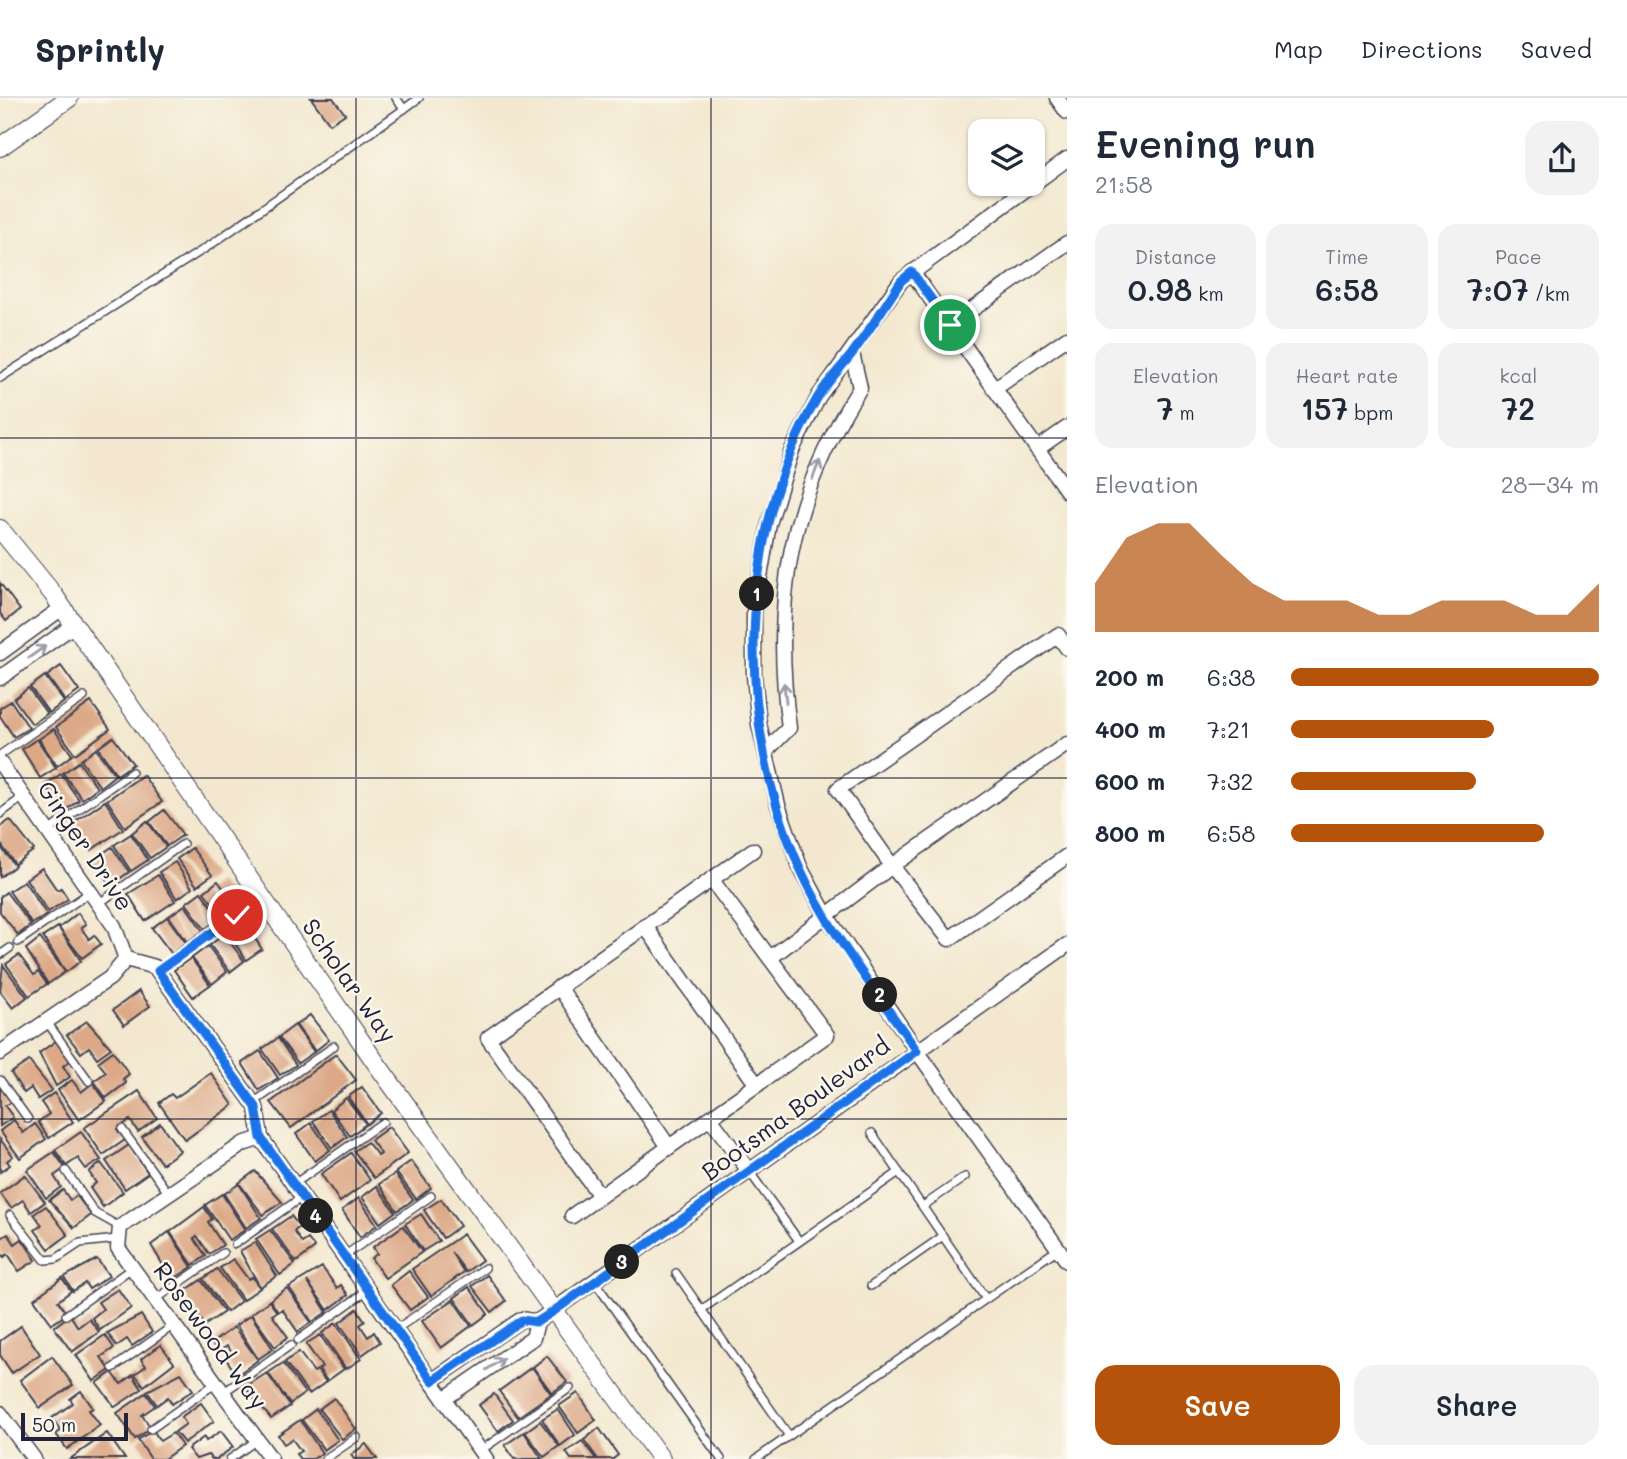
<!DOCTYPE html>
<meta charset="utf-8">
<style>
:root{--surface:#fff;--page:#f2f2f3;--text:#1f2937;--muted:#747a83;--line:#e0e1e3;--accent:#b45309}
body{margin:0;font-family:Mali,sans-serif;background:var(--page);color:var(--text);height:100vh;display:flex;flex-direction:column;font-size:26px;white-space:nowrap}
*{box-sizing:border-box;margin:0}
p{font-size:23px;color:var(--muted)}
.icon{flex:none;width:38px;height:38px;fill:none;stroke:currentColor;stroke-width:2;stroke-linecap:round;stroke-linejoin:round}
.map{position:relative;flex:1;overflow:hidden}
.panel{display:flex;flex-direction:column;background:var(--surface);width:560px}
.panel>*{flex:none}
.fabs{position:absolute;left:968px;top:21px;display:grid;gap:14px}
.fabs a{display:grid;place-items:center;width:77px;height:77px;border-radius:14px;background:var(--surface);box-shadow:0 2px 5px #0004;font-size:35px}
.scale{position:absolute;left:21px;bottom:18px;width:107px;box-sizing:border-box;padding-left:7px;border:4px solid #22223b;border-top:0;font-size:19px;line-height:24px;white-space:nowrap;color:#22223b;-webkit-text-stroke:5px #fbf7ec;paint-order:stroke}
.pin{position:absolute;display:grid;place-items:center;width:60px;height:60px;color:#fff;margin:-30px;border:4px solid #fff;border-radius:50%;box-shadow:0 2px 7px #0007}
.km{position:absolute;width:35px;height:35px;margin:-18px;border-radius:50%;background:#222;color:#fff;font-size:19px;line-height:35px;text-align:center}
.round{display:grid;place-items:center;flex:none;width:74px;height:74px;border-radius:21px;background:var(--page)}
.summary{display:flex;align-items:center;justify-content:space-between;height:119px;padding:0 28px}
h1{font-size:38px;font-weight:600;line-height:52px}
.metrics{display:grid;grid-template-columns:repeat(3,1fr);gap:10px;height:119px;padding:7px 28px}
.metrics div{display:grid;align-content:center;border-radius:18px;background:var(--page);text-align:center}
.metrics b{font-size:30px;font-weight:600}
.metrics small{font-size:19px;font-weight:400}
.metrics p{font-size:19px}
.chart{height:196px;padding:14px 28px}
.chart p{display:flex;justify-content:space-between}
.chart svg{width:100%;height:126px;margin-top:7px;fill:var(--accent);opacity:.7}
.cta{display:flex;gap:14px;margin-top:auto;padding:14px 28px}
.cta a{flex:1;height:80px;border-radius:21px;background:var(--accent);color:#fff;font-size:28px;font-weight:600;line-height:80px;text-align:center}
.cta a+a{background:var(--page);color:var(--text)}
ul{padding:0 28px;list-style:none;font-size:23px}
li{display:grid;grid-template-columns:112px 84px 1fr;align-items:center;height:52px}
li i{height:18px;border-radius:9px;background:var(--accent)}
header{display:flex;align-items:center;gap:42px;box-sizing:border-box;height:98px;padding:0 35px;background:var(--surface);border-bottom:2px solid var(--line)}
header strong{font-size:33px}
nav{display:flex;gap:38px;margin-inline-start:auto;font-size:24px}
main{display:flex;flex:1;min-height:0}
.map>svg:first-child{display:block}
.building{fill:#dca886}
.lines{fill:none;stroke-linecap:round;stroke-linejoin:round}
.service-casing{stroke:#414051;stroke-width:10}
.minor-casing{stroke:#414051;stroke-width:17}
.tertiary-casing{stroke:#414051;stroke-width:20}
.service{stroke:#fff;stroke-width:7}
.minor{stroke:#fff;stroke-width:14}
.tertiary{stroke:#fff;stroke-width:18}
.oneway{stroke:#9c9ca7}
.route-casing{stroke:#fff;stroke-width:14}
.route{stroke:#1a73e8;stroke-width:9}
.grid{fill:none;stroke:#22223b;stroke-width:2;stroke-opacity:0.55}
.labels{text-anchor:middle;stroke-width:5;stroke-linejoin:round;paint-order:stroke}
.street-label{font-size:24px;fill:#22223b;stroke:#fbf7ec}
</style>
<header>
<strong>Sprintly</strong>
<nav><a>Map</a><a>Directions</a><a>Saved</a></nav>
</header>
<main>
<div class="map">
<svg width="1067" height="1361" viewBox="0 0 1067 1361">
<rect width="100%" height="100%" fill="#fbf7ec"/>
<filter id="ink" filterUnits="userSpaceOnUse"><feTurbulence type="fractalNoise" baseFrequency=".0143" numOctaves="2"/><feDisplacementMap in="SourceGraphic" scale="14" xChannelSelector="R" yChannelSelector="G"/><feConvolveMatrix kernelMatrix="1 2 1 2 8 2 1 2 1" color-interpolation-filters="sRGB"/></filter>
<filter id="wash" filterUnits="userSpaceOnUse"><feTurbulence type="fractalNoise" baseFrequency=".00686" numOctaves="4" result="noise"/><feDisplacementMap in="SourceGraphic" scale="28" xChannelSelector="R" yChannelSelector="G"/><feGaussianBlur stdDeviation="1.57" result="paint"/><feColorMatrix in="noise" values="0 0 0 0 0 0 0 0 0 0 0 0 0 0 0 0 0 1.4 0 .05"/><feComposite in="paint" operator="in"/></filter>
<g filter="url(#wash)">
<rect width="100%" height="100%" fill="#f3e8cf"/>
<g id="blocks">
<g class="building">
<polygon points="311,0 333,0 345,16 330,26"/>
<polygon points="0,485 20,512 6,523 0,515"/>
<polygon points="61,568 79,593 65,603 47,578"/>
<polygon points="45,578 64,604 49,615 30,589"/>
<polygon points="28,590 47,616 32,626 14,601"/>
<polygon points="11,603 29,630 14,639 0,618 0,610"/>
<polygon points="91,604 110,631 75,656 56,629"/>
<polygon points="54,631 72,657 57,668 39,641"/>
<polygon points="113,639 133,666 117,677 98,650"/>
<polygon points="37,641 56,670 40,680 22,651"/>
<polygon points="96,651 115,677 100,689 81,662"/>
<polygon points="79,664 97,690 82,701 63,675"/>
<polygon points="61,676 79,702 63,714 45,687"/>
<polygon points="143,677 162,704 125,729 107,702"/>
<polygon points="105,703 123,731 91,752 73,725"/>
<polygon points="164,712 183,737 167,748 149,724"/>
<polygon points="10,722 34,752 15,766 0,745 0,729"/>
<polygon points="147,723 166,749 150,760 132,735"/>
<polygon points="131,736 148,762 131,773 114,747"/>
<polygon points="0,748 15,768 0,779"/>
<polygon points="112,749 129,774 111,787 93,762"/>
<polygon points="192,750 212,777 197,788 177,761"/>
<polygon points="175,764 192,790 177,801 159,774"/>
<polygon points="42,770 57,792 61,790 68,801 48,814 26,781"/>
<polygon points="158,777 175,803 145,823 128,796"/>
<polygon points="24,783 47,817 32,826 9,793"/>
<polygon points="218,783 237,809 223,819 204,794"/>
<polygon points="6,794 31,827 18,837 0,814 0,799"/>
<polygon points="201,794 220,820 205,831 186,805"/>
<polygon points="185,807 203,833 187,844 169,818"/>
<polygon points="78,815 86,826 81,830 89,841 94,837 101,846 82,860 59,830"/>
<polygon points="167,819 186,845 172,856 152,830"/>
<polygon points="243,823 262,851 246,862 227,833"/>
<polygon points="58,829 81,863 66,874 43,839"/>
<polygon points="224,836 244,863 230,874 210,847"/>
<polygon points="40,840 65,874 48,886 26,851"/>
<polygon points="208,848 227,874 212,886 192,860"/>
<polygon points="19,857 34,877 38,874 47,886 29,898 6,866"/>
<polygon points="191,860 210,887 193,899 174,872"/>
<polygon points="3,867 27,899 13,910 0,893"/>
<polygon points="139,893 150,908 124,927 113,912"/>
<polygon points="310,917 329,942 315,953 296,927"/>
<polygon points="87,923 111,950 97,960 89,949 81,955 67,937"/>
<polygon points="295,927 314,954 298,965 279,939"/>
<polygon points="278,940 296,967 280,977 262,951"/>
<polygon points="56,943 70,963 63,968 70,979 56,988 39,955"/>
<polygon points="113,953 129,976 123,981 126,985 106,1000 94,983 106,974 98,964"/>
<polygon points="260,953 278,980 259,992 242,965"/>
<polygon points="336,956 356,982 291,1030 271,1004"/>
<polygon points="29,963 52,992 38,1001 31,990 24,995 11,975"/>
<polygon points="211,975 233,1007 185,1042 159,1005 171,996 175,1000"/>
<polygon points="72,982 81,994 93,985 106,1003 79,1022 58,992"/>
<polygon points="0,985 13,1003 5,1008 13,1019 0,1028"/>
<polygon points="362,989 381,1015 367,1026 348,999"/>
<polygon points="139,993 157,1020 138,1034 130,1022 117,1031 125,1042 103,1057 84,1030"/>
<polygon points="54,995 73,1024 49,1040 38,1024 49,1016 41,1004"/>
<polygon points="346,1000 366,1026 350,1038 331,1012"/>
<polygon points="329,1012 347,1039 332,1050 313,1023"/>
<polygon points="14,1022 23,1035 35,1026 46,1041 20,1060 0,1033"/>
<polygon points="160,1025 180,1053 162,1066 142,1039"/>
<polygon points="311,1025 330,1052 315,1063 296,1036"/>
<polygon points="389,1029 408,1055 374,1080 354,1053 367,1044 378,1058 381,1056 371,1042"/>
<polygon points="81,1034 101,1062 86,1071 78,1060 66,1068 55,1052"/>
<polygon points="0,1041 13,1058 7,1063 10,1067 0,1074"/>
<polygon points="129,1047 148,1075 125,1091 106,1063"/>
<polygon points="54,1054 65,1070 54,1078 61,1089 46,1100 27,1072"/>
<polygon points="351,1055 370,1082 340,1104 321,1076"/>
<polygon points="411,1063 431,1090 416,1101 396,1074"/>
<polygon points="101,1065 123,1094 103,1109 90,1090 96,1085 89,1074"/>
<polygon points="255,1073 282,1104 263,1117 239,1085"/>
<polygon points="395,1076 413,1102 397,1113 379,1086"/>
<polygon points="25,1077 45,1104 31,1114 23,1102 11,1110 0,1095"/>
<polygon points="239,1086 261,1120 246,1130 224,1096"/>
<polygon points="377,1088 395,1114 380,1125 362,1099"/>
<polygon points="63,1092 70,1102 77,1098 91,1117 74,1130 49,1102"/>
<polygon points="222,1096 245,1132 229,1142 205,1107"/>
<polygon points="359,1100 377,1127 360,1139 342,1112"/>
<polygon points="441,1101 460,1128 443,1140 424,1112"/>
<polygon points="46,1108 68,1137 49,1151 35,1132 42,1127 34,1116"/>
<polygon points="204,1109 212,1121 208,1124 223,1147 209,1156 197,1138 194,1140 206,1158 193,1167 170,1134"/>
<polygon points="421,1116 439,1143 423,1153 405,1126"/>
<polygon points="291,1118 300,1129 294,1133 302,1145 308,1141 315,1150 296,1164 272,1131"/>
<polygon points="403,1128 422,1154 385,1180 371,1160 377,1156 373,1149"/>
<polygon points="270,1132 295,1166 280,1177 256,1141"/>
<polygon points="169,1134 192,1169 172,1182 151,1147"/>
<polygon points="8,1136 15,1146 22,1141 36,1162 19,1173 8,1156 4,1159 0,1153 0,1141"/>
<polygon points="463,1136 482,1162 466,1174 451,1154 464,1174 431,1198 412,1171"/>
<polygon points="255,1144 277,1178 260,1189 240,1153"/>
<polygon points="97,1161 109,1178 89,1191 85,1185 73,1193 64,1179"/>
<polygon points="233,1161 248,1181 252,1179 260,1190 243,1202 220,1170"/>
<polygon points="322,1169 337,1190 341,1187 348,1197 328,1212 307,1183 327,1214 312,1224 289,1189"/>
<polygon points="217,1171 241,1203 227,1214 203,1181"/>
<polygon points="409,1173 428,1199 410,1212 391,1187"/>
<polygon points="487,1177 506,1203 492,1214 472,1188"/>
<polygon points="62,1180 71,1193 58,1203 67,1216 52,1226 34,1201"/>
<polygon points="201,1182 224,1214 205,1227 182,1195"/>
<polygon points="469,1189 488,1216 473,1227 454,1200"/>
<polygon points="287,1190 311,1224 298,1234 282,1211 278,1214 270,1202"/>
<polygon points="118,1191 131,1210 100,1232 92,1220 103,1211 98,1204"/>
<polygon points="453,1202 471,1228 441,1250 422,1223"/>
<polygon points="269,1203 277,1214 272,1217 288,1239 275,1249 251,1216"/>
<polygon points="357,1211 365,1223 360,1227 368,1239 374,1234 380,1244 362,1257 339,1225"/>
<polygon points="70,1217 78,1229 89,1221 99,1234 72,1254 54,1229"/>
<polygon points="141,1217 152,1234 132,1248 127,1241 117,1248 107,1235"/>
<polygon points="251,1217 273,1251 258,1261 236,1227"/>
<polygon points="336,1225 361,1261 346,1271 322,1235"/>
<polygon points="21,1228 40,1256 12,1275 0,1257 0,1243"/>
<polygon points="234,1229 258,1262 237,1277 226,1261 233,1256 227,1248 218,1254 212,1245"/>
<polygon points="105,1237 114,1250 101,1259 110,1272 94,1283 76,1257"/>
<polygon points="320,1237 344,1271 327,1283 319,1271 322,1269 306,1246"/>
<polygon points="161,1247 174,1265 144,1288 135,1276 146,1268 141,1261"/>
<polygon points="299,1254 314,1274 317,1272 326,1284 309,1296 285,1264"/>
<polygon points="52,1258 73,1287 40,1310 20,1282"/>
<polygon points="547,1258 567,1284 552,1295 533,1269"/>
<polygon points="283,1265 305,1295 290,1306 268,1275"/>
<polygon points="532,1269 551,1296 518,1319 499,1293"/>
<polygon points="112,1274 121,1286 133,1277 142,1291 115,1309 97,1285"/>
<polygon points="181,1275 193,1292 172,1306 168,1299 157,1307 147,1293"/>
<polygon points="267,1275 290,1308 271,1321 245,1289"/>
<polygon points="81,1293 93,1310 89,1312 100,1327 67,1351 56,1336 61,1333 52,1320 73,1305 70,1301"/>
<polygon points="146,1295 155,1308 142,1317 151,1330 135,1341 117,1315"/>
<polygon points="578,1295 596,1322 578,1335 559,1308"/>
<polygon points="494,1296 513,1322 498,1333 479,1307"/>
<polygon points="334,1300 356,1331 342,1341 319,1311"/>
<polygon points="201,1305 214,1323 184,1345 175,1334 186,1326 181,1319"/>
<polygon points="316,1311 338,1342 324,1352 302,1322"/>
<polygon points="558,1311 575,1337 560,1348 542,1321"/>
<polygon points="300,1322 322,1355 313,1361 300,1361 296,1356 301,1353 292,1341 284,1346 278,1337"/>
<polygon points="540,1323 559,1348 544,1359 525,1334"/>
<polygon points="599,1330 618,1357 613,1361 598,1361 584,1342"/>
<polygon points="153,1332 160,1343 173,1335 182,1348 164,1361 151,1361 138,1342"/>
<polygon points="221,1333 233,1349 217,1361 212,1361 208,1357 196,1361 188,1351 204,1339 206,1343"/>
<polygon points="524,1334 542,1361 514,1361 505,1347"/>
<polygon points="107,1335 125,1361 70,1361"/>
<polygon points="582,1343 596,1361 571,1361 566,1354"/>
<polygon points="366,1346 377,1361 354,1361 351,1357"/>
</g>
</g>
</g>
<g filter="url(#ink)">
<use href="#blocks" fill-opacity="0" stroke="#414051" stroke-width="2"/>
<g class="lines">
<g class="service-casing">
<g id="service">
<polyline points="396,0 404,11 419,0"/>
<polyline points="0,280 212,146 404,11"/>
<polyline points="0,657 84,599"/>
<polyline points="0,716 23,699"/>
<polyline points="48,733 132,674"/>
<polyline points="98,806 183,746"/>
<polyline points="18,844 90,794"/>
<polyline points="0,857 10,850"/>
<polyline points="158,873 237,817"/>
<polyline points="47,924 89,983"/>
<polyline points="0,982 28,1021"/>
<polyline points="253,1005 334,948"/>
<polyline points="122,1031 169,1096"/>
<polyline points="872,1035 986,1201"/>
<polyline points="66,1073 95,1115 120,1129"/>
<polyline points="749,1073 799,1143"/>
<polyline points="294,1086 383,1024"/>
<polyline points="923,1108 965,1079"/>
<polyline points="10,1117 45,1162 56,1161 80,1145 117,1141"/>
<polyline points="235,1146 302,1099"/>
<polyline points="344,1158 431,1098"/>
<polyline points="676,1175 789,1338 756,1361"/>
<polyline points="595,1184 721,1361"/>
<polyline points="871,1188 943,1138"/>
<polyline points="156,1201 223,1155"/>
<polyline points="701,1212 899,1074"/>
<polyline points="66,1217 132,1170"/>
<polyline points="395,1232 485,1170"/>
<polyline points="298,1242 368,1192"/>
<polyline points="113,1270 174,1227"/>
<polyline points="224,1294 291,1247"/>
<polyline points="151,1331 216,1285"/>
<polyline points="789,1338 1058,1151"/>
<polyline points="480,1353 570,1290"/>
<polyline points="230,1361 257,1342"/>
<polyline points="325,1361 357,1339"/>
</g>
</g>
<g class="minor-casing">
<g id="minor">
<polyline points="1057,0 1067,14"/>
<polyline points="1067,61 901,183 819,298 792,352 769,426 754,514 754,578 759,626 778,707 800,769 826,817 917,953 1067,1163"/>
<polyline points="912,174 1067,393"/>
<polyline points="950,227 1067,145"/>
<polyline points="994,291 1067,240"/>
<polyline points="1037,351 1067,330"/>
<polyline points="1067,550 1058,537 838,691 892,768 949,841 1067,758"/>
<polyline points="0,555 62,510"/>
<polyline points="0,580 74,527"/>
<path d="M766 653 789 630C772 501 789 400 860 290L852 255"/>
<polyline points="0,665 114,828 126,861"/>
<polyline points="645,828 757,987"/>
<polyline points="770,860 892,768 1067,646"/>
<polyline points="126,861 155,869 256,1009 261,1040 486,1361"/>
<polyline points="559,889 669,1049"/>
<polyline points="0,955 110,880 126,861"/>
<polyline points="710,1020 749,1073"/>
<polyline points="261,1040 243,1046 120,1129 118,1150 271,1361"/>
<polyline points="600,1098 488,940 753,752"/>
<polyline points="572,1118 827,937 711,781"/>
<polyline points="432,1283 522,1221 537,1224"/>
<polyline points="444,1301 533,1240 537,1224 1067,847"/>
<polyline points="0,1315 34,1361"/>
</g>
</g>
<g class="tertiary-casing">
<g id="tertiary">
<polyline points="0,49 69,0"/>
<polyline points="0,431 53,496 376,965 661,1361"/>
</g>
</g>
<use href="#service" class="service"/>
<use href="#minor" class="minor"/>
<use href="#tertiary" class="tertiary"/>
</g>
<defs><path id="oneway-shaft" d="M-6 0H5M1.5-3L5.5 0L1.5 3" fill="none" stroke-width="1.6" stroke-linecap="round" stroke-linejoin="round" transform="scale(1.75)"/></defs>
<g class="oneway">
<use href="#oneway-shaft" transform="translate(816 372) rotate(-68)"/>
<use href="#oneway-shaft" transform="translate(37 554) rotate(-35)"/>
<use href="#oneway-shaft" transform="translate(785 595) rotate(-96)"/>
<use href="#oneway-shaft" transform="translate(495 1266) rotate(-34)"/>
</g>
</g>
<g class="lines" filter="url(#ink)">
<g class="route-casing">
<path id="route" d="M237 817 158 873 256 1009 261 1040 432 1283 522 1222 537 1224 554 1213 917 953C877 894 829 835 800 770 735 627 737 435 818 299 827 284 840 271 851 257 869 233 885 208 901 183L912 174 950 227"/>
</g>
<use href="#route" class="route"/>
</g>
<path class="grid" d="M356 0V1361M711 0V1361M0 340H1067M0 680H1067M0 1021H1067"/>
<g class="labels">
<g class="street-label">
<text transform="translate(85 748) rotate(56)" y="8">Ginger Drive</text>
<text transform="translate(349 883) rotate(55)" y="8">Scholar Way</text>
<text transform="translate(796 1011) rotate(-36)" y="8">Bootsma Boulevard</text>
<text transform="translate(210 1238) rotate(54)" y="8">Rosewood Way</text>
</g>
</g>
</svg>
<div class="fabs">
<a><svg class="icon" aria-label="layers" viewBox="0 0 24 24"><path d="M12 4l9 5-9 5-9-5zM3 14l9 5 9-5"/></svg></a>
</div>
<div class="scale">50 m</div>
<div class="pin" style="left:950px;top:227px;background:#1e9e55"><svg class="icon" aria-label="arrive" viewBox="0 0 24 24"><path d="M6 21V4h12l-3 4 3 4H6"/></svg></div>
<div class="pin" style="left:237px;top:817px;background:#d93025"><svg class="icon" aria-label="check" viewBox="0 0 24 24"><path d="M5 12l5 5 9-10"/></svg></div>
<b class="km" style="left:757px;top:496px">1</b>
<b class="km" style="left:880px;top:897px">2</b>
<b class="km" style="left:622px;top:1164px">3</b>
<b class="km" style="left:316px;top:1118px">4</b>
</div>
<section class="panel">
<div class="summary"><div><h1>Evening run</h1><p>21:58</p></div><a class="round"><svg class="icon" aria-label="share" viewBox="0 0 24 24"><path d="M12 15V3M7 8l5-5 5 5M5 13v7h14v-7"/></svg></a></div>
<div class="metrics">
<div><p>Distance</p><b>0.98<small> km</small></b></div>
<div><p>Time</p><b>6:58</b></div>
<div><p>Pace</p><b>7:07<small> /km</small></b></div>
</div>
<div class="metrics">
<div><p>Elevation</p><b>7<small> m</small></b></div>
<div><p>Heart rate</p><b>157<small> bpm</small></b></div>
<div><p>kcal</p><b>72</b></div>
</div>
<div class="chart"><p><span>Elevation</span>28–34 m</p>
<svg viewBox="0 0 160 44" preserveAspectRatio="none"><path d="M0 44V27L10 11L20 6L30 6L40 17L50 27L60 33L70 33L80 33L90 38L100 38L110 33L120 33L130 33L140 38L150 38L160 27V44z"/></svg>
</div>
<ul>
<li><b>200 m</b>6:38<i style="width:100%"></i></li>
<li><b>400 m</b>7:21<i style="width:66%"></i></li>
<li><b>600 m</b>7:32<i style="width:60%"></i></li>
<li><b>800 m</b>6:58<i style="width:82%"></i></li>
</ul>
<div class="cta"><a>Save</a><a>Share</a></div>
</section>
</main>
